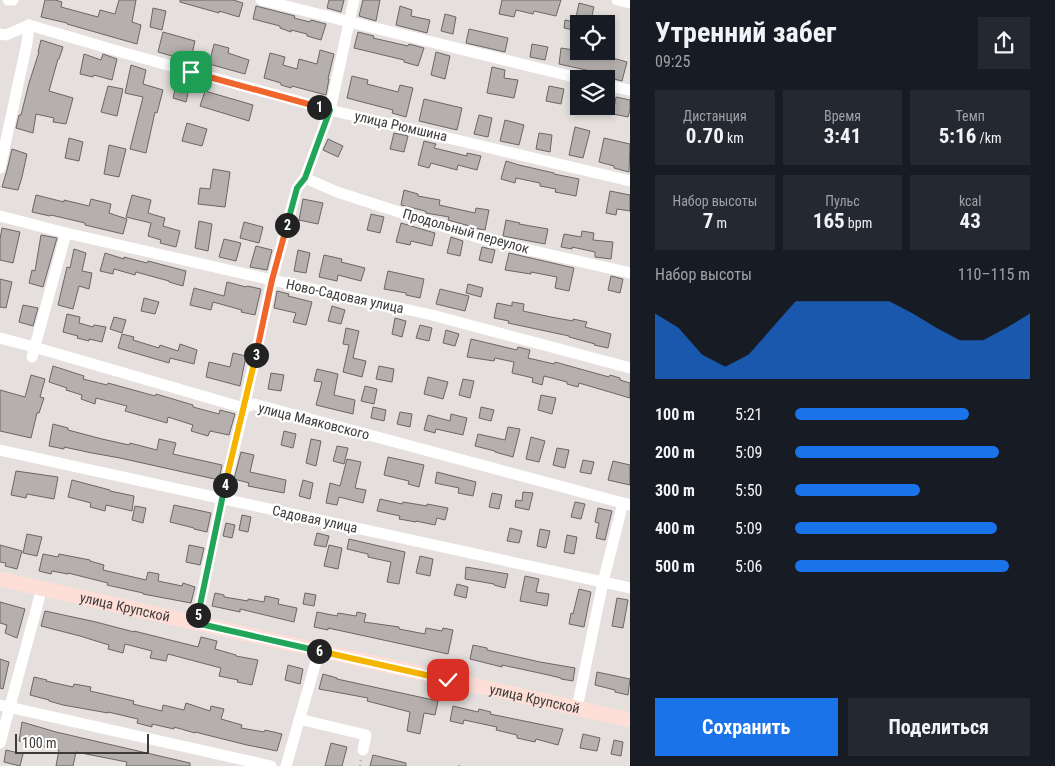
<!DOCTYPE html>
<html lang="ru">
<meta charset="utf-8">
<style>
:root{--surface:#171b24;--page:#242831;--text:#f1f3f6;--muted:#9ea1a6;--accent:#1a73e8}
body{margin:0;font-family:"Roboto Condensed",sans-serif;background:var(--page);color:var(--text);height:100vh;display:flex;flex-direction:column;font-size:19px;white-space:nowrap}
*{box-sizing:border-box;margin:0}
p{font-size:16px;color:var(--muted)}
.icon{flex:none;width:28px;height:28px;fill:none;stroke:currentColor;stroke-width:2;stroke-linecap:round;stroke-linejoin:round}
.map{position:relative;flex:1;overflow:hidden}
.sheet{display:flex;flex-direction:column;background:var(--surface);width:425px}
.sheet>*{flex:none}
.buttons{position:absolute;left:570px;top:15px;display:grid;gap:10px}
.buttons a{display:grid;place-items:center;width:45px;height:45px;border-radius:0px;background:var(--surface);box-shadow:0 2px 8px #0003;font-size:25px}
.scale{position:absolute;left:15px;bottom:12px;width:134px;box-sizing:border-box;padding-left:5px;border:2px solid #3d3b3a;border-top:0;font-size:14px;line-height:18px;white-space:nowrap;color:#3d3b3a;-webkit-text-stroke:4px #fff;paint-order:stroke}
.pin{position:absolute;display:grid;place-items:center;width:42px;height:42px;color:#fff;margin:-21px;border-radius:10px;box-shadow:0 2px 8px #0006}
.km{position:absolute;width:25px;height:25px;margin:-12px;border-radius:50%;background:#222;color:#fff;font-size:14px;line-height:25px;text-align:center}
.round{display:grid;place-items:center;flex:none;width:52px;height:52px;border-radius:0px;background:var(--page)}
.overview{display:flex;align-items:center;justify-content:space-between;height:85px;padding:0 25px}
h1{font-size:28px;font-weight:700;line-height:38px}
.figures{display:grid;grid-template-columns:repeat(3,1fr);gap:8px;height:85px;padding:5px 25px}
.figures div{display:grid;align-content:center;border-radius:0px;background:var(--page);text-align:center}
.figures b{font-size:21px;font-weight:700}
.figures small{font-size:14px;font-weight:400}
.figures p{font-size:14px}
.chart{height:140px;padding:10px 25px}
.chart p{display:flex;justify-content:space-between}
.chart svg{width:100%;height:90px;margin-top:5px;fill:var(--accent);opacity:.7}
.cta{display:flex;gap:10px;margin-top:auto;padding:10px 25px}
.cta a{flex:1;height:58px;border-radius:0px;background:var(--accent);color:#fff;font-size:20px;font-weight:700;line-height:58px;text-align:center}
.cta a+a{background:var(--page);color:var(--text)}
ul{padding:0 25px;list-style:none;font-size:16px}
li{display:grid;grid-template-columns:80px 60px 1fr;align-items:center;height:38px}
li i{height:12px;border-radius:6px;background:var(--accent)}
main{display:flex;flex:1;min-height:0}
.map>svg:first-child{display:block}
.building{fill:#b5b0ad;stroke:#6b6664}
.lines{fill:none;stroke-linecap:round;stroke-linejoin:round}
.path{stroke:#a7a3a1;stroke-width:2;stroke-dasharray:1 4;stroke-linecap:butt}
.minor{stroke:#fff;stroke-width:11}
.major{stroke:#fddfd7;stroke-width:15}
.split-1-casing{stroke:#fff;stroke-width:10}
.split-2-casing{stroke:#fff;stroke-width:10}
.split-3-casing{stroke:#fff;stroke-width:10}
.split-4-casing{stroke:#fff;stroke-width:10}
.split-5-casing{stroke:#fff;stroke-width:10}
.split-6-casing{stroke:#fff;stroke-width:10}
.split-7-casing{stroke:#fff;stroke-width:10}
.split-1{stroke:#f0652b;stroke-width:6}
.split-2{stroke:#22a559;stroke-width:6}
.split-3{stroke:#f0652b;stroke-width:6}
.split-4{stroke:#f5b400;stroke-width:6}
.split-5{stroke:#22a559;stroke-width:6}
.split-6{stroke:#22a559;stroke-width:6}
.split-7{stroke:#f5b400;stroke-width:6}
.labels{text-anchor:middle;stroke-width:4.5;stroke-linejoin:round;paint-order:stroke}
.street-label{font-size:14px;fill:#3d3b3a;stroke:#fff}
</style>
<main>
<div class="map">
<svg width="630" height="766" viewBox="0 0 630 766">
<rect width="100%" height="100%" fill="#e5dfdd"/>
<g class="building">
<polygon points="45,0 55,0 62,2 61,7 98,17 100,10 115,14 119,0 136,0 132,22 141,25 137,44 67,24 67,23 41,17"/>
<polygon points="180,0 233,0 243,3 239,17 219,11 219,13 180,2"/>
<polygon points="329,0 344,0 341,12 327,8"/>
<polygon points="363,0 380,0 376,21 359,16"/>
<polygon points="502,0 561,0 556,16 534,11 533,14 516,10 514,17 499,14"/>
<polygon points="579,3 594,7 590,24 579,24 579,31 564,28 565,20 575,22"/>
<polygon points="256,6 295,16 294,18 310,22 311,20 326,24 321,40 307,36 307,34 291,30 291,32 280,28 280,26 253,19"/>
<polygon points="400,6 412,10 411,16 430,20 427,33 396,25"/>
<polygon points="153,8 166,11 162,30 150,27"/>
<polygon points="445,14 456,17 453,34 441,31"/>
<polygon points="469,29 508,38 505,52 466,43"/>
<polygon points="163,32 195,41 191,59 173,55 172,56 158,52"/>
<polygon points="358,32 374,36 373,38 408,46 409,44 424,48 418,66 404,62 404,60 354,48"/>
<polygon points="41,40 63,47 59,59 58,59 49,91 73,98 66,124 53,122 54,118 36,114 33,133 16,128 19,115 21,115 29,83 39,52 38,52"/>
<polygon points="214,44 229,48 228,53 249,60 245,74 209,64"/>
<polygon points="532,44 548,47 545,60 530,57"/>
<polygon points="561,48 599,54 627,62 622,81 594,74 595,72 559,64"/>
<polygon points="320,50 334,54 328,79 329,79 326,95 292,86 291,88 281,85 281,83 264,78 270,53 285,57 283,65 297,69 299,59 317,64"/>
<polygon points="436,52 450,56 445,79 431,75"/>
<polygon points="84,54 101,60 103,54 117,59 112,80 94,75 93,77 80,74"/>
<polygon points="131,65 146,70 143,84 163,90 157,113 155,112 146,153 130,149 143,97 125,93"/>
<polygon points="492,67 505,70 504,78 518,80 514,98 487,93"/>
<polygon points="352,76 368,80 367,84 398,92 400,85 413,88 406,117 392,113 393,110 347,98"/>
<polygon points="178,78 191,81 186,102 173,98"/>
<polygon points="108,86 123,89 117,116 101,112"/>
<polygon points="549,86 564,89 561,104 546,101"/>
<polygon points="205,91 253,105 249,121 200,106"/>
<polygon points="616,97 630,100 630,110 628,117 613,114"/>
<polygon points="424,99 462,108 457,130 419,121"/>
<polygon points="479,115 492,118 488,137 474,134"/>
<polygon points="505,120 524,125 519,145 500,141"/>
<polygon points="187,123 207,129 202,146 182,141"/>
<polygon points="575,127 590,131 583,158 569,155"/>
<polygon points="394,133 408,136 404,152 390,149"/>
<polygon points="539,133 552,135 550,152 536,149"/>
<polygon points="69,138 83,142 79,161 65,158"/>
<polygon points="604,138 630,144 629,172 614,168 614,166 599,162"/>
<polygon points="328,139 343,146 338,157 323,150"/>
<polygon points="424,141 436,144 434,148 467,156 467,153 481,156 477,170 458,165 457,170 431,163 429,168 418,165"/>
<polygon points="109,145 126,149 119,177 104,174"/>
<polygon points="12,149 27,154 22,177 18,190 2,187 7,170"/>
<polygon points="506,161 519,165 554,173 554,174 579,179 576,196 555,192 556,189 540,186 540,183 516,178 515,183 501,179"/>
<polygon points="213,169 230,172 225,207 198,204 200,188 210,189"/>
<polygon points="404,190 418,194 418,196 440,200 439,205 475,213 476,208 489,210 485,230 473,228 473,227 448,220 449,217 426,213 425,211 401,205"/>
<polygon points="610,191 630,195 630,211 617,209 616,215 606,213"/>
<polygon points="36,195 64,202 64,200 89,206 91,199 111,204 109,213 127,219 123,234 85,225 85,223 51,215 50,216 32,212"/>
<polygon points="132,195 151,200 148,213 165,218 163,226 180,231 176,247 160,243 161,240 148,236 151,223 126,217"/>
<polygon points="303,199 323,203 318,224 299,220"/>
<polygon points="371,214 384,217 380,233 367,230"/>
<polygon points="506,220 520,223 519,224 548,229 545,244 503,236"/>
<polygon points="199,221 212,224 208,251 195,248"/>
<polygon points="244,222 263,227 259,243 240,238"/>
<polygon points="401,223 435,233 432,246 411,241 410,245 396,242"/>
<polygon points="2,228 20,232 13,263 0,260 0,239"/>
<polygon points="582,231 594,233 593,240 613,242 611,259 595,257 595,252 572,247 572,249 561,247 564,234 581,237"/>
<polygon points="41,235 57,238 43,287 29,283 32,270 35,271"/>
<polygon points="451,237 463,241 460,256 447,253"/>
<polygon points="224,239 241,243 236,261 219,257"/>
<polygon points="256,246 272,250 267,270 250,267"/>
<polygon points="482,247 495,250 492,263 479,260"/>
<polygon points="74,249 86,253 82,271 92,273 89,289 79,286 73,309 58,305 67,267 70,268"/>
<polygon points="298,250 310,253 306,273 294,271"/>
<polygon points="105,253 124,259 124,257 147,263 148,261 186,271 183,286 169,282 169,281 136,272 135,275 114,269 113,274 100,271"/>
<polygon points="509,253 574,268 569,291 555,288 557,277 531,272 531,274 505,270"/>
<polygon points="324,255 342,259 341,262 365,268 361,281 338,275 337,281 319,277"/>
<polygon points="388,271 424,279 420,298 406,295 406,293 384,289"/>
<polygon points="611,276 623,279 620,293 608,290"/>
<polygon points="0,279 12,282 6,308 0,307"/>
<polygon points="227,282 246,287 247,286 261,289 255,315 241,312 242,310 213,302 211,310 190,305 194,288 224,296"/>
<polygon points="468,284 483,288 481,297 466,293"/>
<polygon points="440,289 469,296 465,311 436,304"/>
<polygon points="277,291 289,294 288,296 312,302 306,325 293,322 296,313 274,308"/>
<polygon points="144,298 159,302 155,314 141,311"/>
<polygon points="512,302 524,304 523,311 551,317 573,321 573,319 587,322 585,327 611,334 608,348 594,345 595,344 569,337 569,336 508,323 509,321 494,318 497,303 512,306"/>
<polygon points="23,305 38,308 33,326 19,322"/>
<polygon points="332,306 345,310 341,324 328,321"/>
<polygon points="67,314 80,317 79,323 93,327 94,325 106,327 102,342 89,339 89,341 77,338 78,336 63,332"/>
<polygon points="114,317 126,320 122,333 110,329"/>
<polygon points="395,318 406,321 402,337 392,334"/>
<polygon points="420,325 432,328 429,341 416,338"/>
<polygon points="346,328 359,331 353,358 366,361 362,377 343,372 349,345 343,344"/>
<polygon points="446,330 459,334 455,346 443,343"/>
<polygon points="122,334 134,337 133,340 159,348 160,345 178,351 180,344 197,350 194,364 170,358 169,363 118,348"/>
<polygon points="471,339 517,350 518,347 530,350 528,358 554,364 555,362 609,377 610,375 620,378 620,380 630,383 630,398 579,383 578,387 567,384 567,382 544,376 542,385 532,382 533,378 512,373 514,362 495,358 494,361 467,357"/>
<polygon points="233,353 246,356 240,386 206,377 209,362 230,367"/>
<polygon points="53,366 84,376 83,379 107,385 108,383 155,396 156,394 193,405 193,407 219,414 220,410 235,414 229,435 210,431 208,436 191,431 193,425 168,417 167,423 125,411 127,406 96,398 95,404 81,399 82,395 66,390 67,388 49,382"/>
<polygon points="379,366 394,369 392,382 376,379"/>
<polygon points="317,369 338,374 334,395 355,400 353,414 316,405 322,382 314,381"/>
<polygon points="271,373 284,375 281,391 268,389"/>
<polygon points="31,375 45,379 40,397 44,398 39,413 37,413 31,438 0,431 0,390 25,397"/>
<polygon points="428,377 448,382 443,399 424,394"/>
<polygon points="463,379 474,381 470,398 459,395"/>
<polygon points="365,386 377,389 374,404 361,401"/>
<polygon points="541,395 556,398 552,414 538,410"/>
<polygon points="373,407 386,410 384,421 371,418"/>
<polygon points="481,407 494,410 491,421 479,418"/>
<polygon points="400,412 412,414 410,427 397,424"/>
<polygon points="451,414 467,418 463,435 436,429 435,433 424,430 428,415 450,421"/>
<polygon points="53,424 68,428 68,430 102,439 129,445 130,443 157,450 159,439 176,443 173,454 222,465 219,480 120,458 92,453 64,447 64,449 49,446"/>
<polygon points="508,427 520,429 513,457 495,452 495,451 475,446 478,434 505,440"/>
<polygon points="284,431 296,434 293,448 281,445"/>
<polygon points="531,437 545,441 539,462 526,459"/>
<polygon points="311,439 321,441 316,466 306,463"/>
<polygon points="337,446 348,448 344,464 333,461"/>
<polygon points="557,448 569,450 565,468 553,465"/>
<polygon points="241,452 254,455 250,472 286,480 284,493 248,486 249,483 234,479"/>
<polygon points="388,457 424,465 419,487 408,484 409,481 384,475"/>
<polygon points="347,459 361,462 355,488 366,490 363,503 339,497 337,505 326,503 330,483 340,486"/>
<polygon points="583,460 594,462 591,474 580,472"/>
<polygon points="613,461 630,465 630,485 608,480"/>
<polygon points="16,471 58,477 54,499 27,494 26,498 11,495"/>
<polygon points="437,472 476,482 473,496 458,493 459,488 435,483"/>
<polygon points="72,480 110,490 110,491 134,496 132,511 106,505 105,511 90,507 91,503 68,497"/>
<polygon points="303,480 313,483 310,499 299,496"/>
<polygon points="523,492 533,493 529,510 515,507 516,500 522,501"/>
<polygon points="492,493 502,495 499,509 489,507"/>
<polygon points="380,499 402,504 403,502 427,506 427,504 448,508 445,520 437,518 435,525 416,521 416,522 399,519 400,516 377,511"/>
<polygon points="575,502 585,504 581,519 571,517"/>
<polygon points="174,505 211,513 207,532 194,529 194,528 170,522"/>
<polygon points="135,506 146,508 143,523 132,520"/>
<polygon points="598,508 612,511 605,540 596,538 599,523 595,522"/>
<polygon points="242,515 251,517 248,532 239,530"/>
<polygon points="226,523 235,525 232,538 223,536"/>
<polygon points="510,528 522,531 519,543 507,541"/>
<polygon points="540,529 550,531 546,548 537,546"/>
<polygon points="317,533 329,536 326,547 314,545"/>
<polygon points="27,534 42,537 37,556 23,553"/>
<polygon points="567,535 577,537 574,554 564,552"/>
<polygon points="349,539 405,552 399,584 387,582 391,562 368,557 368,554 347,549"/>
<polygon points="0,545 22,551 17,569 5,566 6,563 0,562"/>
<polygon points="189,545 204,548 200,565 186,562"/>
<polygon points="329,545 342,548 338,569 324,566"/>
<polygon points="43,554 58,557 59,554 90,560 90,561 104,565 103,570 146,580 148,572 159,574 158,581 182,586 183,583 195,587 191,603 143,594 143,593 107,585 108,583 68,573 68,574 52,571 51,574 39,571"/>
<polygon points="420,556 433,559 430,576 416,573"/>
<polygon points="466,567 508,574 505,588 494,585 494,584 465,579"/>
<polygon points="525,576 539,579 536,592 549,594 547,606 520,601"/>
<polygon points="457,584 468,587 466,598 454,595"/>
<polygon points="579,589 591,592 584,627 569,624 571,613 573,614"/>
<polygon points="215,593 224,595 224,597 248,601 248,599 264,602 265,596 279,599 278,604 297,608 294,622 240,609 240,612 212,606"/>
<polygon points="305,593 316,595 314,606 303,604"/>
<polygon points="617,598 628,600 623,628 612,626"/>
<polygon points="0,602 25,609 17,638 5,633 7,625 0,623"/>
<polygon points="45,611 96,622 134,632 134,631 198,647 201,637 217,641 215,649 236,655 236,656 258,660 252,685 237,682 238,680 219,676 221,668 168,654 166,661 150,658 152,651 125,644 123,653 108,649 109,645 80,636 41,626"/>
<polygon points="317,612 337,616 338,613 356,616 357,612 366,614 364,622 399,627 399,629 425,634 426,628 442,631 443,628 453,630 448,654 328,628 328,630 314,627"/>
<polygon points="473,645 487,648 487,650 540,662 575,668 573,681 561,679 561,678 544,674 502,665 502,667 470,659"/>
<polygon points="0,659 9,662 3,689 0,688"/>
<polygon points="288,665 303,669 300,684 285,680"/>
<polygon points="597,672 630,679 628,695 615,692 615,690 595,685"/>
<polygon points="323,674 337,678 337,679 438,701 435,715 424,713 420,734 407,731 410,712 367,701 368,698 319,689"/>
<polygon points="34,677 47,680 46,681 73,687 74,684 91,687 90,691 134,701 133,704 162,711 163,705 184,710 186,703 210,711 211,706 224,709 221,719 242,725 241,728 264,732 265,730 282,734 277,751 247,745 195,732 195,733 174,727 174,729 152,724 152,727 137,723 138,719 108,712 108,713 63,705 49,701 49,700 30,695"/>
<polygon points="453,706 478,712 479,709 491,712 490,714 563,729 558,745 536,739 535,742 517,738 517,735 496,730 497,727 464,720 463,724 450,721"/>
<polygon points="22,722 56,732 190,763 190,766 126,766 127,762 76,752 73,766 56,766 59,750 19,741"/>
<polygon points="583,734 600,738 597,751 580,748"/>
<polygon points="614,740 623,742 621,756 611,754"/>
<polygon points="331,743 347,747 342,766 325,766"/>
<polygon points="6,750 23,754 20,766 4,762"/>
<polygon points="373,755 406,763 406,766 370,766"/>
</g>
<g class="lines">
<g class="path">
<polyline points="360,766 361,759"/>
<polyline points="459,766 460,762"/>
</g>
<g class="minor">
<polyline points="8,0 13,0"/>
<polyline points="261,0 582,79"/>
<polyline points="617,0 630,3"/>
<polyline points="29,25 121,52 330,110 630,181"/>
<polyline points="0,34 6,35 29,25"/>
<polyline points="606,85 630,90"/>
<polyline points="0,168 27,43 29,25"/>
<polyline points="305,178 337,192 486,240 630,273"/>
<polyline points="0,216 66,233 272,280 432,315 630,368"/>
<polyline points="0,338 34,347 244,408 254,404 630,505"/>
<polyline points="32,357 66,233"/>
<polyline points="0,450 630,588"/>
<polyline points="196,623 222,498 244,408 272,280 297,188 305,178 330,110 354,0"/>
<polyline points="0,705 271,766"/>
<polyline points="577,708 603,582 623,503"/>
<polyline points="299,719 366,735 363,750"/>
<polyline points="0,743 42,588"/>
<polyline points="286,766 319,651"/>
</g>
<path class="major" id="s1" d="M0 579 630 720"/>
</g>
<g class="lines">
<g class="split-1-casing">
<polyline id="split-1" points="191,72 319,107"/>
</g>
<g class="split-2-casing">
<polyline id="split-2" points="287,225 297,188 305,178 330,110 319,107"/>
</g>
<g class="split-3-casing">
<polyline id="split-3" points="256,355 272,280 287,225"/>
</g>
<g class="split-4-casing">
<polyline id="split-4" points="225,485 256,355"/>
</g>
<g class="split-5-casing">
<polyline id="split-5" points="198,615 225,485"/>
</g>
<g class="split-6-casing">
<polyline id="split-6" points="198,615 196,623 319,651"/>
</g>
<g class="split-7-casing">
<polyline id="split-7" points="319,651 448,680"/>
</g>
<use href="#split-1" class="split-1"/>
<use href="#split-2" class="split-2"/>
<use href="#split-3" class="split-3"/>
<use href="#split-4" class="split-4"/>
<use href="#split-5" class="split-5"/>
<use href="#split-6" class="split-6"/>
<use href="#split-7" class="split-7"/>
</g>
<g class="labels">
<g class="street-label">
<text transform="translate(401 126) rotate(13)" y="5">улица Рюмшина</text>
<text transform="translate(466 231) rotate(16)" y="5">Продольный переулок</text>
<text transform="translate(345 296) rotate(12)" y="5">Ново-Садовая улица</text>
<text transform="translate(314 421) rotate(14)" y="5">улица Маяковского</text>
<text transform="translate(315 519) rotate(12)" y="5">Садовая улица</text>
<text dy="5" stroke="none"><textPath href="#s1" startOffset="128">улица Крупской</textPath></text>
<text dy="5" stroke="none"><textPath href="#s1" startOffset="548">улица Крупской</textPath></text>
</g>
</g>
</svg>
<div class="buttons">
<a><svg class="icon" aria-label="locate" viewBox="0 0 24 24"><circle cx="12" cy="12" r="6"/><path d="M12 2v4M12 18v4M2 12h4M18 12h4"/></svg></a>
<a><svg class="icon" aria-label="layers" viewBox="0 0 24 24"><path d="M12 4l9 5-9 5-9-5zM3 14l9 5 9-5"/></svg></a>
</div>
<div class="scale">100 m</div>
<div class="pin" style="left:191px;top:72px;background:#1e9e55"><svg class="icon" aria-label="arrive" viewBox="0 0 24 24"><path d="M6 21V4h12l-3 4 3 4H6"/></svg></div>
<div class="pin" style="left:448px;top:680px;background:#d93025"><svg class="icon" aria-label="check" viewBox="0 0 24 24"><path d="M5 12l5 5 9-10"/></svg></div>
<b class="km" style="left:319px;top:107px">1</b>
<b class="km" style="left:287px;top:225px">2</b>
<b class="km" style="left:256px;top:355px">3</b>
<b class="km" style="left:225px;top:485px">4</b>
<b class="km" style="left:198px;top:615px">5</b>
<b class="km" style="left:319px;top:651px">6</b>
</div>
<section class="sheet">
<div class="overview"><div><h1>Утренний забег</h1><p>09:25</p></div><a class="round"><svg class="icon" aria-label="share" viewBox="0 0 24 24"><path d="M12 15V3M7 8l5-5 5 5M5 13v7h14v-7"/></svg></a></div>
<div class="figures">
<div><p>Дистанция</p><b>0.70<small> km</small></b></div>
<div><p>Время</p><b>3:41</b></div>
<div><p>Темп</p><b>5:16<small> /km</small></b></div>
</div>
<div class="figures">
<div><p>Набор высоты</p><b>7<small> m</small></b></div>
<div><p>Пульс</p><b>165<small> bpm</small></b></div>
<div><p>kcal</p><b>43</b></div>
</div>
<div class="chart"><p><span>Набор высоты</span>110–115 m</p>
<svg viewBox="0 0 160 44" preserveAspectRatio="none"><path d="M0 44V12L10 19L20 32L30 38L40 32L50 19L60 6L70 6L80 6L90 6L100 6L110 12L120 19L130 25L140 25L150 19L160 12V44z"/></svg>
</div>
<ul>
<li><b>100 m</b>5:21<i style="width:74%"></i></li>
<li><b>200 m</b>5:09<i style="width:87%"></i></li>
<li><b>300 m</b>5:50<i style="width:53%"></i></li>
<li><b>400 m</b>5:09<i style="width:86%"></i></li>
<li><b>500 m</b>5:06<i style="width:91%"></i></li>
</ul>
<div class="cta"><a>Сохранить</a><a>Поделиться</a></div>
</section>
</main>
